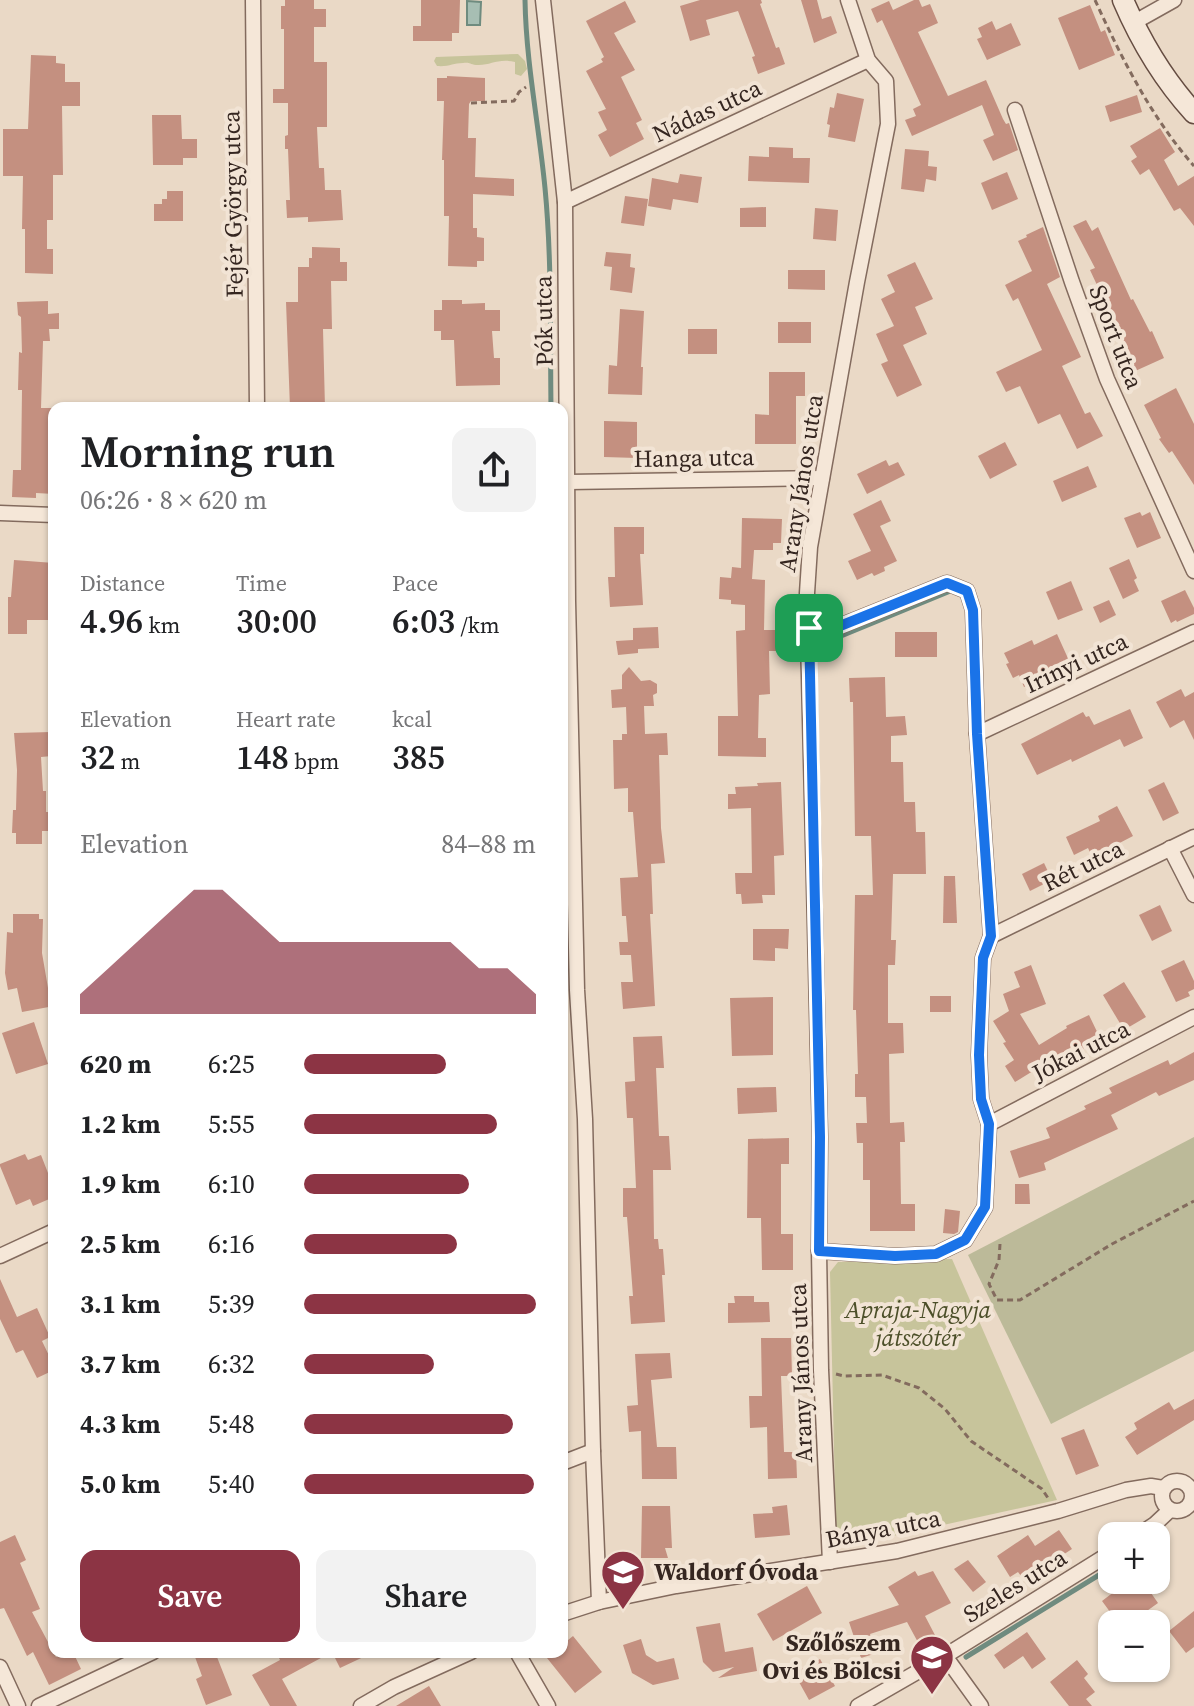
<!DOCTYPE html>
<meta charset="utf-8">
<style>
:root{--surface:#fff;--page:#f2f2f2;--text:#202124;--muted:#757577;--accent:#8c3444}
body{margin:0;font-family:"Source Serif 4",serif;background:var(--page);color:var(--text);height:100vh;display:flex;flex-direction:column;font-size:30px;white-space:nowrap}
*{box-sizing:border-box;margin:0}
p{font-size:26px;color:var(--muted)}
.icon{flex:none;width:44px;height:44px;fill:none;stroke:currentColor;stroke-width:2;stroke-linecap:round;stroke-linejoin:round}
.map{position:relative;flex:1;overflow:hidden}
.side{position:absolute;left:48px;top:402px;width:520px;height:1256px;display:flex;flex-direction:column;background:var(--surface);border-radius:16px;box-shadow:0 2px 6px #0004}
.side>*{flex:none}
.fabs{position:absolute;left:1098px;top:1522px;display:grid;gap:16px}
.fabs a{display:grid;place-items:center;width:72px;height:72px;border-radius:16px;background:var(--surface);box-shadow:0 2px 6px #0004;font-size:40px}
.pin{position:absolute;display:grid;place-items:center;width:68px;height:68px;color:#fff;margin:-34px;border-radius:16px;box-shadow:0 4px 12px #0006}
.round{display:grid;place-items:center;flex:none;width:84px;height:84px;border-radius:16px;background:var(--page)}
.summary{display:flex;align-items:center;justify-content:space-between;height:136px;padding:0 32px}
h1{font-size:44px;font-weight:600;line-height:60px}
.figures{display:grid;grid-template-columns:repeat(3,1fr);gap:12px;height:136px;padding:8px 32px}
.figures div{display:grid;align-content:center}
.figures b{font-size:34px;font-weight:600}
.figures small{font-size:22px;font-weight:400}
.figures p{font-size:22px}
.chart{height:224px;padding:16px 32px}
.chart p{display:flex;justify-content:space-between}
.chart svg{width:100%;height:144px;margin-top:8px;fill:var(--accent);opacity:.7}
.cta{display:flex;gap:16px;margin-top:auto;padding:16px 32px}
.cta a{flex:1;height:92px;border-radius:16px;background:var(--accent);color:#fff;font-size:32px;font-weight:600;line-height:92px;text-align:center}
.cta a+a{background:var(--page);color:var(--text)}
ul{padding:0 32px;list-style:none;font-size:26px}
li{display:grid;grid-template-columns:128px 96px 1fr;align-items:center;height:60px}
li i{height:20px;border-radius:10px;background:var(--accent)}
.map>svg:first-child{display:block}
.green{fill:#c7c49b}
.cemetery{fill:#bcba99}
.water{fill:#a7beb3;stroke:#6f8b7f;stroke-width:2}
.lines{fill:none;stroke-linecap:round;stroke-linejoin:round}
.stream{stroke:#6f8b7f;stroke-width:5}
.building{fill:#c49080}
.street-casing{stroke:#836b5e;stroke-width:17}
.secondary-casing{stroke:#654c41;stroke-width:23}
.path{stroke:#836b5e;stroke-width:3;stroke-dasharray:6 4;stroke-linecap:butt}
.street{stroke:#f5e7d8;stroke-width:14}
.secondary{stroke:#f5e7d8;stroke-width:20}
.route-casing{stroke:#fff;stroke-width:16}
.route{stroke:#1a73e8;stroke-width:10}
.labels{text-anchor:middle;stroke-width:8;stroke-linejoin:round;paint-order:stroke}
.street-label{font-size:24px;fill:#352620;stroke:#f2e4d5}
.park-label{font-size:24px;font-style:italic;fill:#4c4f29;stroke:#f2e4d5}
.poi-label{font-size:24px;font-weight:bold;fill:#352620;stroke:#f2e4d5;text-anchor:start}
</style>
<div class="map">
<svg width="1194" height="1706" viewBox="0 0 1194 1706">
<rect width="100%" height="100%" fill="#ead9c6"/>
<g class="green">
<path d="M518 54 525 61 527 69 521 76 515 74V62C497 58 491 66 476 65 469 64 470 62 463 63 453 63 449 67 437 66L434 61 436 57Z"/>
<polygon points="952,1259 1057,1500 843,1547 836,1538 830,1272 838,1262"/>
</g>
<polygon class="cemetery" points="1194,1137 1194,1351 1051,1424 968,1255"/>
<polygon class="water" points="467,1 481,2 480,25 467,25"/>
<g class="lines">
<g class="stream">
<path d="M525 0C526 63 539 126 545 188 552 261 550 335 551 408"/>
<polyline points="824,643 948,592"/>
<polyline points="562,955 563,982"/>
<polyline points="1156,1539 1165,1533"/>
<polyline points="966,1657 1112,1567"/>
</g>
</g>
<g class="building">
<polygon points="285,0 314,0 314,9 326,9 326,27 314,27 314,62 327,62 327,127 317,127 319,168 324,168 325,190 341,190 343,220 308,222 308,217 287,218 286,200 290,200 288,149 285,149 285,136 288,135 288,103 273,103 273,89 284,89 284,29 281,29 281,6 285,6"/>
<polygon points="421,0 460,0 459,33 452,33 452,41 413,41 413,26 421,26"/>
<polygon points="700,0 761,0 762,3 760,4 776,48 779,47 785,64 758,74 752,57 755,56 738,11 706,20 710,35 690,41 680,6"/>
<polygon points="801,0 817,0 822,19 831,16 837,33 814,43"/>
<polygon points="914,0 919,0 922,7 930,4 938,23 918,32 948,96 986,80 1003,119 1006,124 1009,123 1018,150 993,161 983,140 994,135 982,105 912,136 905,120 916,116 913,109 921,105 882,20 877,23 871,9 889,1 893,10"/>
<polygon points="625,1 636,22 614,33 635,70 621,77 642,120 636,123 644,139 610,157 598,135 607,130 598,112 606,109 586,71 603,62 601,59 604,57 586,21"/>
<polygon points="1090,5 1101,32 1105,30 1115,55 1079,70 1058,18"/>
<polygon points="992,21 996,30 1011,23 1021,45 987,60 977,39 982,37 978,28"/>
<polygon points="31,55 56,56 56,63 65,64 65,82 80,82 80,106 62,106 63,175 53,175 53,220 47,220 47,249 53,249 53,274 25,273 25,229 22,229 23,176 3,176 3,129 28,129"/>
<polygon points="447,76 485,78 485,101 471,101 469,104 468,138 476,138 475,177 514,179 514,196 473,194 473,228 477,228 477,237 484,238 484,261 477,261 477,267 448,266 449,216 444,216 444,160 442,160 444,101 437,101 437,78 447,78"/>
<polygon points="837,93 864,99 855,142 828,137 830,125 827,124 830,107 834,108"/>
<polygon points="1137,95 1142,112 1110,122 1105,106"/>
<polygon points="152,115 181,115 182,139 197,139 197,158 183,158 183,165 153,165"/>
<polygon points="1160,128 1175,152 1164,160 1178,186 1194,176 1194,226 1180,208 1174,211 1149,169 1140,175 1131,161 1137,157 1130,146"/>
<polygon points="769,147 793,148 793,158 810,158 809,183 748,181 749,156 769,157"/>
<polygon points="905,149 929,151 928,166 937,167 936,181 926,179 924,192 901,189"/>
<polygon points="1007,172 1018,199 992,210 981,183"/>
<polygon points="680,174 702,177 698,203 673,199 671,210 648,206 652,178 678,183"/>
<polygon points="167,191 183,191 183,221 154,221 154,204 162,204 162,199 167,199"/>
<polygon points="625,196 648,199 644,226 621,223"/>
<polygon points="766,207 766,227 740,227 740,208"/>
<polygon points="815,208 838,210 836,241 813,239"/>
<polygon points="1086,220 1092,231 1098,227 1131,300 1133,299 1150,332 1152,331 1164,358 1133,372 1122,344 1106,313 1109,311 1090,270 1095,268 1073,226"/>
<polygon points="1043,227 1060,277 1047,284 1081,357 1062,366 1085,414 1090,412 1103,436 1077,449 1060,414 1038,424 1020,386 1006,392 996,372 1042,350 1018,298 1013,301 1005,285 1032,271 1018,241 1027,237 1026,235"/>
<polygon points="312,247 340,248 340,262 347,262 347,281 331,281 332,329 323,329 325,408 290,408 286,302 298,302 298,267 309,267 309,258 312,258"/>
<polygon points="606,252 631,254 630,267 635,268 632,293 610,290 612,267 604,266"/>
<polygon points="915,262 933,299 915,307 927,334 903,345 922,385 897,397 881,364 888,361 876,334 894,326 881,299 895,292 887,275"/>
<polygon points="788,270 825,270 825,290 788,289"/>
<polygon points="442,300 462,300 462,304 485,303 485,310 500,310 500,331 492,331 494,358 500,358 500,385 456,386 454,340 441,340 441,331 434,331 434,310 442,310"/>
<polygon points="48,301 48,314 59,313 59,329 49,329 50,341 43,341 41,408 52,408 51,470 54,470 54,494 36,493 36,498 12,497 13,470 21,470 22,390 18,390 19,352 22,353 21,317 18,315 17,302"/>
<polygon points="620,309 644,311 641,367 643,367 642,395 608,394 609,365 617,366"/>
<rect x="778" y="322" width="33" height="21"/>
<rect x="688" y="329" width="29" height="25"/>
<polygon points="769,372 805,372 805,396 796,396 796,444 755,444 755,414 769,415"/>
<polygon points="1176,388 1194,424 1194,485 1172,451 1169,453 1159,439 1161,438 1144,405"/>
<polygon points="604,421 637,422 637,458 604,457"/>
<polygon points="1005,442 1017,465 990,479 978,456"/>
<polygon points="886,460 889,466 898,462 905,475 867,494 857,474"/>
<polygon points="1088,466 1097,487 1062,502 1053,481"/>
<polygon points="881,500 891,521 880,526 897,561 884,567 885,571 874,576 872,573 857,580 848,561 871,551 853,514"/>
<polygon points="1140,512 1142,516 1150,512 1161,538 1137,548 1124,518"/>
<polygon points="742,518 782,519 781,543 773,543 773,550 754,550 752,579 765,580 764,630 778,630 778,651 769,651 770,694 759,695 758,738 766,738 766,757 718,756 718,716 738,716 736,631 745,630 745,605 731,604 731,600 719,599 720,577 731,578 732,567 741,568"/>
<polygon points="614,527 644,527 644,554 640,554 643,605 610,607 608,577 615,577"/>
<polygon points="1129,559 1137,578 1134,580 1139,591 1123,599 1109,568"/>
<polygon points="14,560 54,563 54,620 27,620 27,634 8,634 8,597 11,597"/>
<polygon points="1071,581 1083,610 1058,620 1046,592"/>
<polygon points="1185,590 1194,608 1194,614 1177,622 1176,620 1171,623 1161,601"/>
<polygon points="1109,600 1116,615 1100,623 1093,607"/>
<polygon points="658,627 659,648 638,649 638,653 618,655 616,641 633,640 633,628"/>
<rect x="895" y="632" width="42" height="25"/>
<polygon points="1057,634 1071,665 1024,687 1019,675 1013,678 1006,664 1009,663 1004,653 1032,640 1034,645"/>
<polygon points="629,667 641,681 650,680 657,684 657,693 653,695 654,706 644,706 645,734 667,733 668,755 659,755 661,828 665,863 651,864 653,914 650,914 655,1006 623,1009 621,982 633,982 631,955 620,955 619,942 628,942 626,916 622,916 620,878 638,877 633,812 628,812 628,788 614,789 613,740 622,740 622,734 627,734 626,707 612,708 611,690 622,689 622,675"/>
<polygon points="885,677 886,717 905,716 907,735 891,736 891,762 903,762 904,802 915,802 916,832 925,832 926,874 893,874 891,940 896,940 895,965 888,965 888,1023 903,1023 904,1053 889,1054 890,1123 904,1122 905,1142 900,1142 901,1204 915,1204 915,1231 870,1231 870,1180 863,1180 863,1143 857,1143 856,1123 867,1123 866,1097 855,1097 855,1074 858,1074 856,1010 853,1010 855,895 873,895 871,836 855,836 853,702 850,702 849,678"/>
<polygon points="1181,689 1185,697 1194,692 1194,740 1184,720 1170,728 1156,702"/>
<polygon points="1130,709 1143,738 1124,747 1120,739 1072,762 1071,759 1037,775 1021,744 1083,712 1086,717 1089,716 1094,725"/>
<polygon points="51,732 52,756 41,757 43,791 46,791 46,812 52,812 52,831 42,831 42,844 16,844 16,833 12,833 13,810 16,810 17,770 14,733"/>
<polygon points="781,782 784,855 774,856 775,895 762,895 763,903 742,904 741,894 736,894 735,873 752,873 751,808 728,809 728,794 736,794 735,787 758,786 757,783"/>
<polygon points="1164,782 1179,813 1163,821 1148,790"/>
<polygon points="1117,806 1133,836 1108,849 1111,855 1095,863 1088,848 1074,855 1066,837 1100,821 1098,816"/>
<polygon points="1044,863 1052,880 1030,891 1022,874"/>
<polygon points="944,876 955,876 957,923 943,923"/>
<polygon points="1160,905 1172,931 1152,941 1139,915"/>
<polygon points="13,914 39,914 39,919 43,919 42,953 48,988 54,987 54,1006 22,1012 17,988 8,990 5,973 7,932 13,933"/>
<polygon points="753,929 789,929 788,949 775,948 775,961 753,960"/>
<polygon points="1184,960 1194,981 1194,989 1188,992 1190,996 1176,1002 1161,971"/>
<polygon points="1031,965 1046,1004 1020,1014 1039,1045 1067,1028 1066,1026 1089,1015 1101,1040 1078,1051 1075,1045 1015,1082 1005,1066 1014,1060 1003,1043 1006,1042 993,1021 1009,1011 1003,994 1020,987 1014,972"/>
<polygon points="1124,982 1146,1017 1124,1030 1103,995"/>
<rect x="930" y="996" width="21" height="16"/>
<polygon points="773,997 773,1055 732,1056 730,998"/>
<polygon points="34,1022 48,1064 16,1074 2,1033"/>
<polygon points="662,1036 664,1068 656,1068 659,1136 669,1136 671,1170 653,1170 654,1239 658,1239 659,1249 663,1249 665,1275 662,1275 665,1322 631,1324 629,1296 633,1296 627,1217 623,1217 623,1188 636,1188 633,1118 627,1118 625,1082 635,1081 633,1037"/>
<polygon points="1194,1052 1194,1080 1159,1096 1156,1092 1111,1115 1118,1129 1044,1163 1046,1170 1019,1178 1010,1151 1050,1138 1046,1128 1086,1109 1084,1106 1112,1093 1109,1088 1168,1060 1170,1065"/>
<polygon points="776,1087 777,1112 738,1114 737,1088"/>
<polygon points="789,1138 789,1164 781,1164 781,1234 793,1234 793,1270 762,1270 761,1218 747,1218 748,1139"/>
<polygon points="25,1154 28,1160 41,1155 48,1173 54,1171 54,1197 33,1206 30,1199 16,1205 0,1166 0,1164"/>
<polygon points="1015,1184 1029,1184 1030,1204 1015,1204"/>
<polygon points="945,1209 960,1211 958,1232 954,1234 943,1233"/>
<polygon points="0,1279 17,1317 37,1308 50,1337 42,1341 54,1366 54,1370 37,1378 23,1350 16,1353 0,1319"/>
<polygon points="734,1296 754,1296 754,1302 769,1302 770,1322 728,1323 728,1303 735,1303"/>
<polygon points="761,1338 791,1338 792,1376 781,1376 784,1452 796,1452 797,1478 768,1479 767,1427 750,1428 749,1396 762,1396"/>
<polygon points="670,1353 672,1378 651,1380 657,1447 676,1447 677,1479 642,1479 641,1431 629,1432 627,1406 638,1405 635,1354"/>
<polygon points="1194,1399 1194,1420 1137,1455 1125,1437 1137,1429 1134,1423 1169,1402 1174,1410"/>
<polygon points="1084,1429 1099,1466 1076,1475 1061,1438"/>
<polygon points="787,1505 790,1535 755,1538 753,1514 773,1513 772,1507"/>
<polygon points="642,1506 670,1506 672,1548 665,1548 668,1558 641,1558"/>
<polygon points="1059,1530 1072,1549 1024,1580 1018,1572 1010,1577 997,1556 1028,1535 1035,1546"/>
<polygon points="15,1535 26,1560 20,1563 40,1609 32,1612 56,1657 66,1652 73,1652 81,1669 49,1685 33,1652 27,1656 4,1608 0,1609 0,1542"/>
<polygon points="968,1560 986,1582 973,1592 954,1569"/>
<polygon points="915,1571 918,1576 933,1571 951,1603 925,1616 936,1637 920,1646 907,1622 870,1634 877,1653 861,1658 849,1622 899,1605 888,1587"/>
<polygon points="1142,1580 1158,1603 1144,1613 1153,1624 1119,1624 1102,1601 1119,1588 1124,1594"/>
<polygon points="807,1586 822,1613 773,1641 757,1614"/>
<polygon points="1194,1611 1194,1647 1186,1653 1169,1631"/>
<polygon points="720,1623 725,1652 753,1647 757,1671 718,1678 734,1667 713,1672 703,1662 696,1627"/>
<polygon points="1027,1632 1046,1659 1032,1669 1023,1656 1004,1669 994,1655"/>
<polygon points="573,1636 602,1672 575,1693 547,1658 554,1652 562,1652 562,1645"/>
<polygon points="641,1639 646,1655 657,1662 674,1658 679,1679 653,1685 632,1673 623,1645"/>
<polygon points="208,1652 215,1652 232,1695 206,1705 196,1679 202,1676 195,1657"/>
<polygon points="276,1652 374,1652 340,1668 332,1652 282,1679 297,1706 270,1706 252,1675 280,1660"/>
<polygon points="820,1659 835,1686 809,1700 794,1673"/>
<polygon points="1077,1660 1088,1674 1084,1678 1095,1692 1086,1699 1092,1706 1069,1706 1050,1682"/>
<polygon points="429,1686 441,1706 396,1706"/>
</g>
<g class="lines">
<g class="street-casing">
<g id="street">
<polyline points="253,0 257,408"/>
<polyline points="543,0 565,202 568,601 577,990 585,1119 593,1451 599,1602"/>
<polyline points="1133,23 1174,0"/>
<polyline points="1015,110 1072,282 1107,379 1194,571"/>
<polyline points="565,202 868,60"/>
<polyline points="568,482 822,478"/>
<polyline points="0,513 54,515"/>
<polyline points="809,628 835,628 947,583 967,591 973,610 977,734 991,936 983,958 979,1055 981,1099 989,1124 985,1207 965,1240 936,1254 895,1256 819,1251"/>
<polyline points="977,734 1194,632"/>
<polyline points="1170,848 1194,895"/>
<polyline points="991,936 1194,837"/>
<polyline points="989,1124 1194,1017"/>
<polyline points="0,1256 54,1231"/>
<polyline points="562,1463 593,1451"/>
<circle cx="1177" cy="1496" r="15"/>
<polyline points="1137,1536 1155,1524 1170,1510"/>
<polyline points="830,1562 821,1370 819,1251 820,1137 807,593 810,547 857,282 888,124 886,81 868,60 848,0"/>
<polyline points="562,1614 599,1602 676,1586 897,1551 1058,1511 1126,1490 1151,1486 1163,1488"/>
<polyline points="517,1652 548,1706"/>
<polyline points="945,1656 981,1706"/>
<polyline points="0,1667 18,1706"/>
<polyline points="39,1706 153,1652"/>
<polyline points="361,1706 394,1687 471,1652"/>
<polyline points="858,1706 945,1656 1112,1552"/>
</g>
</g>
<g class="secondary-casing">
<path id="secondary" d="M1123 0C1141 42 1163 79 1194 113"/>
</g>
<g class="path">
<path d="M1095 0C1122 59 1151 117 1194 166"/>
<polyline points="471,103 514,101 519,92 526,87"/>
<polyline points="1000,1244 999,1260 989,1284 997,1300 1020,1300 1112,1244 1194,1201"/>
<polyline points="836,1374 844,1376 882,1375 919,1388 945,1409 971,1441 1042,1489 1048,1498"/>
</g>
<use href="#street" class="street"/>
<use href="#secondary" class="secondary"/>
</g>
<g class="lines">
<g class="route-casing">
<polygon id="route" points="947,583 967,591 973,610 977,734 991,936 983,958 979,1055 981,1099 989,1124 985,1207 965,1240 936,1254 895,1256 819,1251 820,1137 809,628 835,628"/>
</g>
<use href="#route" class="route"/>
</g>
<defs>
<g id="school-pin" transform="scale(2.3)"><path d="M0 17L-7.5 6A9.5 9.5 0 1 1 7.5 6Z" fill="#8c3444" stroke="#f2e4d5"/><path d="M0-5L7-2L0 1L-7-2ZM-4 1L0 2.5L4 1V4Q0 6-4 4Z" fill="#fff"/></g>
</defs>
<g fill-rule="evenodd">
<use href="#school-pin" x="623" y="1572"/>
<use href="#school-pin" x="932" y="1657"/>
</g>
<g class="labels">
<g class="street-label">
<text transform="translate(707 111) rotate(-25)" y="8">Nádas utca</text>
<text transform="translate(233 204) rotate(-91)" y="8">Fejér György utca</text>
<text transform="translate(544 321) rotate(-91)" y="8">Pók utca</text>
<text transform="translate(1116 337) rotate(69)" y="8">Sport utca</text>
<text transform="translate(694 458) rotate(-1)" y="8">Hanga utca</text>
<text transform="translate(801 483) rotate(-81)" y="8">Arany János utca</text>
<text transform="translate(1076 663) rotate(-25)" y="8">Irinyi utca</text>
<text transform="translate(1083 866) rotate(-26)" y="8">Rét utca</text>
<text transform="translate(1081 1051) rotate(-27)" y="8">Jókai utca</text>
<text transform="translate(801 1373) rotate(-92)" y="8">Arany János utca</text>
<text transform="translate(883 1529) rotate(-11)" y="8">Bánya utca</text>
<text transform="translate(1015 1586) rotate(-32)" y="8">Szeles utca</text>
</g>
<g class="park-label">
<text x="918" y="1318">Apraja-Nagyja<tspan x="918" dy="28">játszótér</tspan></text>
</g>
<g class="poi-label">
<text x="654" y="1580">Waldorf Óvoda</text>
<text x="901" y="1651" text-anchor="end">Szőlőszem<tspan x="901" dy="28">Ovi és Bölcsi</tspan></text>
</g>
</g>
</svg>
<div class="fabs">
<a>+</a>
<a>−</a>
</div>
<div class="pin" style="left:809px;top:628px;background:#1e9e55"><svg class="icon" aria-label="arrive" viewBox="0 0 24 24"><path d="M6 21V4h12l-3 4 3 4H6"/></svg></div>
<section class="side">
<div class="summary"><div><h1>Morning run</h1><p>06:26 · 8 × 620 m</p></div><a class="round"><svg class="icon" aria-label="share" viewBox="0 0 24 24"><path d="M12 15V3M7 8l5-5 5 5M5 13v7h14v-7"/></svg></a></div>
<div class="figures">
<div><p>Distance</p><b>4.96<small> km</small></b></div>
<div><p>Time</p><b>30:00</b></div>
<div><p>Pace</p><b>6:03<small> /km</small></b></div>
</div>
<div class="figures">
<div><p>Elevation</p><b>32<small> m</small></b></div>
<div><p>Heart rate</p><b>148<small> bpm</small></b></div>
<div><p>kcal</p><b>385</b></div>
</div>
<div class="chart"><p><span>Elevation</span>84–88 m</p>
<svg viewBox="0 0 160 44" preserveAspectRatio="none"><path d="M0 44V38L10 30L20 22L30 14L40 6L50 6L60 14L70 22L80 22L90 22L100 22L110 22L120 22L130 22L140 30L150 30L160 38V44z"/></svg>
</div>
<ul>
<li><b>620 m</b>6:25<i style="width:61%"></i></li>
<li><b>1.2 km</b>5:55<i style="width:83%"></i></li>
<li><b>1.9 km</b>6:10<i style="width:71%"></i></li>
<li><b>2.5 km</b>6:16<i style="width:66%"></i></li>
<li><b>3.1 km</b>5:39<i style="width:100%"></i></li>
<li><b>3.7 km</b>6:32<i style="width:56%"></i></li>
<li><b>4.3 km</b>5:48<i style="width:90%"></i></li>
<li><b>5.0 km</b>5:40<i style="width:99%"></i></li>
</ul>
<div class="cta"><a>Save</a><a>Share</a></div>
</section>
</div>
